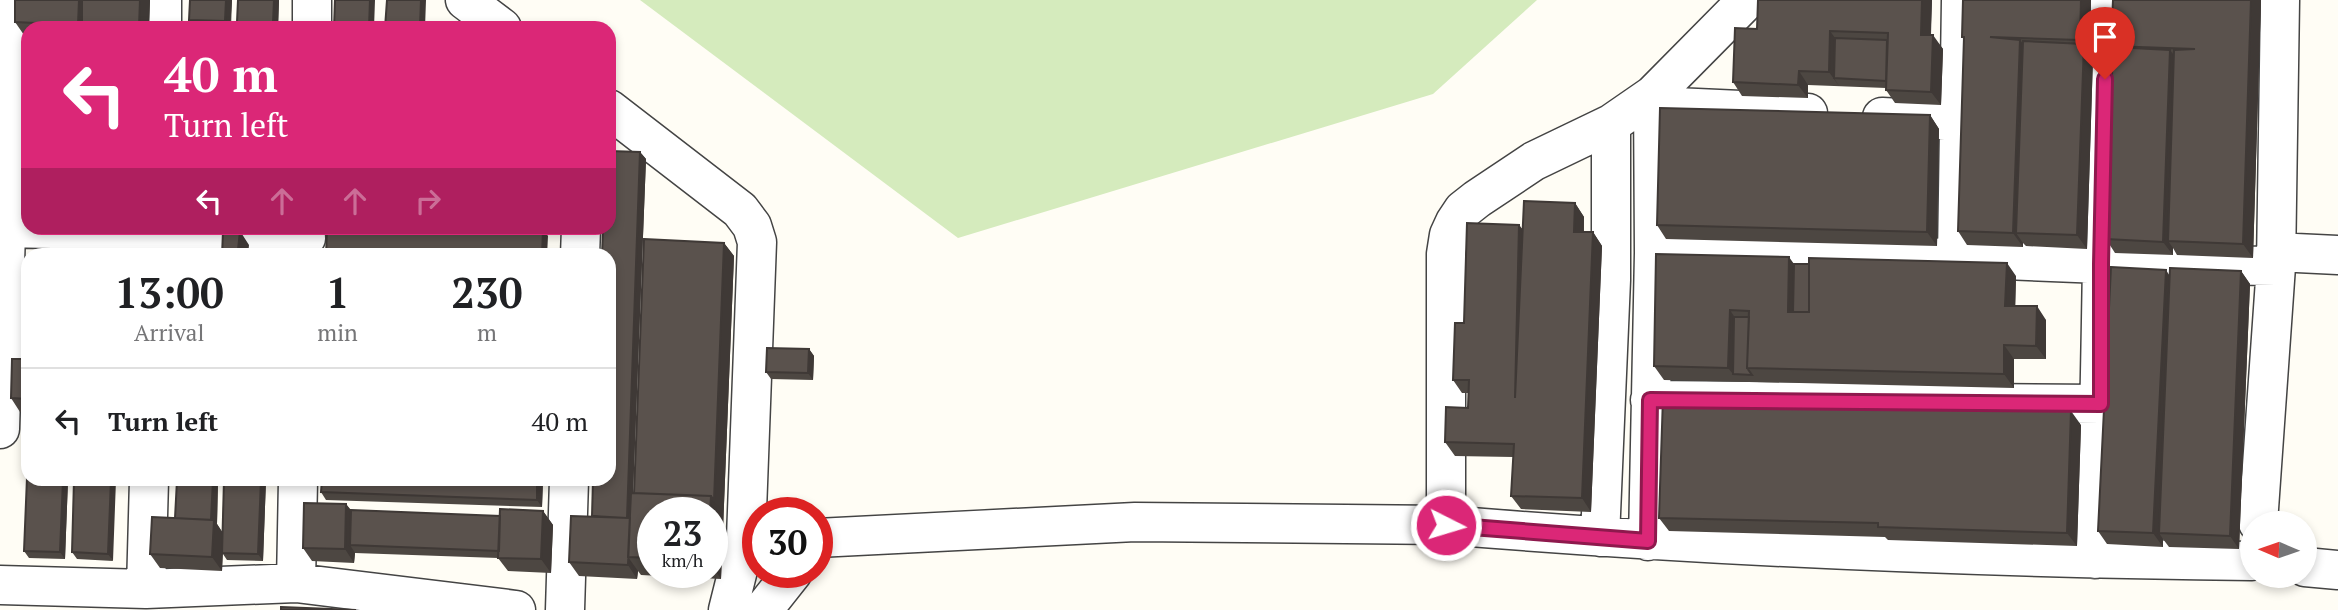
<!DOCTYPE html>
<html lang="en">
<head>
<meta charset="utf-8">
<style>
  body { margin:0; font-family:"PT Serif",serif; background:#f6f6f6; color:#202124; height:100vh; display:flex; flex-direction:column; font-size:26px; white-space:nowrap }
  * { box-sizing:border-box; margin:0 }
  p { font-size:23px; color:#757577 }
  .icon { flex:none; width:38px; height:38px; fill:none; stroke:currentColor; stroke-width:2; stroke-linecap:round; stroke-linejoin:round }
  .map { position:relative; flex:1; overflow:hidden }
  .sheet { position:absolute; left:21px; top:248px; width:595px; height:238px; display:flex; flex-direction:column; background:#fff; border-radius:21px; box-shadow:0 4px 10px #0003 }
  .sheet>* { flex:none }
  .hud { position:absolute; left:21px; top:21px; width:595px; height:214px; border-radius:21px; box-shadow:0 4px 10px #0003; background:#db2777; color:#fff; overflow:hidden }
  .needle { width:46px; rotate:272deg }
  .buttons { position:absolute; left:2240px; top:511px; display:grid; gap:14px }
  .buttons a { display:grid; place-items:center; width:77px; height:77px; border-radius:50%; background:#fff; box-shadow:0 4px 10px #0003; font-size:35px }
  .speed { position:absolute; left:637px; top:497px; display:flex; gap:14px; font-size:35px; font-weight:700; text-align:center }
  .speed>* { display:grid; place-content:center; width:91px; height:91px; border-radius:50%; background:#fff; box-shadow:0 4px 10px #0003; line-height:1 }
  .speed small { font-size:18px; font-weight:400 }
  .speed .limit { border:10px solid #d22; background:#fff; color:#111 }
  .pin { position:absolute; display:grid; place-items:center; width:60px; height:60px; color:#fff; margin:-72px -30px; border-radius:50% 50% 50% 0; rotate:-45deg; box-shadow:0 0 7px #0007 }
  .pin .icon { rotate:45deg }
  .me { position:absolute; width:77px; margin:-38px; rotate:95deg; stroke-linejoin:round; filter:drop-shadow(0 0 5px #0008) }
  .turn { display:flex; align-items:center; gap:24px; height:147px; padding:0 28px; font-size:32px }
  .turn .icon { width:91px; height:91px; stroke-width:2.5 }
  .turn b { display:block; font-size:49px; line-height:60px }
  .lanes { display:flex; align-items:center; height:66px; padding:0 28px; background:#0003; justify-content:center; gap:35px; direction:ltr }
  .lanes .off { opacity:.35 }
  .eta { display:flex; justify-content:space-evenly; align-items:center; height:119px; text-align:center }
  .eta b { font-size:42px; font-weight:700; line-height:49px }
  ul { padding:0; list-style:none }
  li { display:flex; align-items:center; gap:21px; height:105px; padding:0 28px; border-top:2px solid #e0e0e0 }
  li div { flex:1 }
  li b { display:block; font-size:26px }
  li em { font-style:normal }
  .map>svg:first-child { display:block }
</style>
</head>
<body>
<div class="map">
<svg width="2338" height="610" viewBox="0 0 2338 610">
  <rect width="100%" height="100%" fill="#fffdf5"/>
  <path fill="#d5ebbd" d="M640,0H1537L1433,94L958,238Z"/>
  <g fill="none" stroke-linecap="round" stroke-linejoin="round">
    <g stroke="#444" stroke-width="41">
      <path id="minor" d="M465,0L502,28
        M1747,0L1653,95L1611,124L1534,161L1477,199L1463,210L1455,222L1449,235L1446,254V525C1714,547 1983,558 2252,561
        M162,28V0
        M312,28V0
        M1653,106L1808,113
        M609,109L740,210L752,226L757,242L746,538L728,610
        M1882,117L1960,121
        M0,228L156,231L306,238
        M2276,252L2338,255
        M1654,253L1957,258L2101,264L2276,266
        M580,256L581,228
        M1957,258L1961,0
        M1650,400L2101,404
        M0,429L13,0
        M2258,523L2276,266L2280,0
        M1600,537L1611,280V124
        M817,538L1135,522L1446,525
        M1648,541L1654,253L1653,95
        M2095,559C2102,373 2102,186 2107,0
        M2305,567L2338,570
        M296,583L298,480
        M0,585L146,589L296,583L516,610
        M146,589L149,480
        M565,610L569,480
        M763,610L793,572"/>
    </g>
    <use href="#minor" stroke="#fff" stroke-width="38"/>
  </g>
  <path fill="#4d4742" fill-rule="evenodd" d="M150,0L149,28H28V36L24,35L15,22Z
    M190,0H232L231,28L194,27L189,20Z
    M238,0H279L278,28H241L237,22Z
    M1758,0H1932L1931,35L1943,49L1941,105L1895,103L1886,90V88L1808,85V98L1742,96L1733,82L1757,29Z
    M1963,0H2091L2090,52L2093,57L2087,249L2026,246L2023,243V247L1967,245L1958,231L1964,40L1962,37Z
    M2113,0H2261L2253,258L2177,255L2173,248V255L2115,253L2106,239L2113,49L2111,46Z
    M1930,115L1939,129L1937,246L1666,239L1657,225Z
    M640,152L646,159L633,493H634L724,243L734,256L721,579L641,575L638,571L637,579L579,576L569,562L592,516ZM653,513H712V572H653Z
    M1575,203L1584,217V232H1593L1602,246L1591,512L1521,509L1511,496L1513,457L1455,456L1445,442L1468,408V393H1462L1453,380L1464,323L1519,225L1523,230Z
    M1794,264L2016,276L2015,306L2046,320V359H2014V388L1664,380L1654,366Z
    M2241,271L2250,284L2239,549L2169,547L2163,539V547L2107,544L2098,531Z
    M809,349L814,356L813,380L771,379L766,372Z
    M28,359V412H20L11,398Z
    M2081,425L2077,546L1888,540L1885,537L1669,531L1659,518Z
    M28,480H68L65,559L29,558L24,551Z
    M74,480L113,561L77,559L72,552Z
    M177,480H218L217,524L222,532L224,480H266L263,561L227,560L223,554L222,571L160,568L150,554L175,518Z
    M322,480H543L542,507L326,500L321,492Z
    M346,504L351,510L500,516L543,511L553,525L551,573L508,571L498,558L355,553L354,563L312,561L303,548Z"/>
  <path fill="#3f3936" d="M79,0H89L82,25L83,28H80L78,25Z
    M140,0H150L149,28L139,27Z
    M226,0H232L230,28L225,21Z
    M274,0H279L278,28H277L273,23Z
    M370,0H375L374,28H369Z
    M421,0H426L425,28H420Z
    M1922,0H1932L1930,48L1921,35Z
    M2081,0H2091L2090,52L2093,57L2087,249L2077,235L2084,45L2080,40Z
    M2251,0H2261L2253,258L2243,244Z
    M1830,31L1840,45L1834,78L1839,86L1829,72Z
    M1933,35L1943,49L1941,105L1931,92Z
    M2020,40L2030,53L2016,233L2023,243V247L2013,233Z
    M2170,50L2180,63L2168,241L2173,248V255L2163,242Z
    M1799,71L1808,85V98L1798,85Z
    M1930,115L1939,129L1937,246L1927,232Z
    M640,152L646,159L632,520L626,524Z
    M1575,203L1584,217L1583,245L1574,232Z
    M1519,225L1529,238L1515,398Z
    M543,229L548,236L547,256H542Z
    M240,231L249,245L248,256L238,250Z
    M1593,232L1602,246L1591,512L1582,498Z
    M724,243L734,256L721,579L712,566V513H710Z
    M1789,257L1799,271L1798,318L1788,312Z
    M2007,263L2016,276L2015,319L2005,306Z
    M2166,270L2175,284L2159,533L2163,539V547L2153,533Z
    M2241,271L2250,284L2239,549L2230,536Z
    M2037,306L2046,320V359L2036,346Z
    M1730,310L1739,324L1733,374L1728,368Z
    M2004,345L2014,359V388L2004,374Z
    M809,349L814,356L813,380L808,373Z
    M2071,411L2081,425L2077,546L2067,533Z
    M63,480H68L65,559L60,552Z
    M111,480H116L113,561L108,554Z
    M213,480H218L217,524L223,533L222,571L212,557L211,526Z
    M261,480H266L263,561L258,554Z
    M537,480H543L542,507L537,500Z
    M346,504L356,518L350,545L355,553L354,563L345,549Z
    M543,511L553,525L551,573L541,559Z
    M628,557L638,571L637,579L628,565Z"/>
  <path fill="#5a524d" stroke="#3f3936" stroke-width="2" d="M15,0H79L78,25L15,22Z
    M82,0H140L139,27L82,25Z
    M190,0H226L225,21L189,20Z
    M238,0H274L273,23L237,22Z
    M335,0H370L369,28H334Z
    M387,0H421L420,28H385Z
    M1758,0H1922L1921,35H1933L1931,92L1886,90L1888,33L1830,31L1829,72L1799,71L1798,85L1733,82L1735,28L1757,29Z
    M1963,0H2081L2080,40L1990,37L2020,40L2013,233L1958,231L1964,37H1962Z
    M2113,0H2251L2243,244L2168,241L2174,50L2195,49L2111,46Z
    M1835,38L1887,40L1886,81L1834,78Z
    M2023,41L2084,44L2077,235L2016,233Z
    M2113,47L2170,50L2163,242L2106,239Z
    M1660,108L1930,115L1927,232L1657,225Z
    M609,151L640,152L627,518L592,516L593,480H609V256H602L603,228H609Z
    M1524,201L1575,203L1574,232H1593L1582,498L1511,496L1514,444L1445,442L1446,407L1468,408L1469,380H1453L1455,323H1464L1467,223L1519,225L1515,398Z
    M327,228H505L543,229L542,256H326Z
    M223,231H240L238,250L263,251V256H222Z
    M644,239L724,243L714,501L711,496L634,493Z
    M34,252L70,253L69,256H33Z
    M81,254L112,256H81Z
    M184,254L220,255V256H184Z
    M1656,254L1789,257L1788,312H1809V258L2007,263L2005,306H2037L2036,346L2004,345V374L1747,368L1749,311L1730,310L1728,368L1654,366Z
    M1794,264H1809V312H1793Z
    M2111,267L2166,270L2153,533L2098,531Z
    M2170,268L2241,271L2230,536L2159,533Z
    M1734,317H1749L1747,368L1752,375L1733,374Z
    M767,348L809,349L808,373L766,372Z
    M12,359H28V399L11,398Z
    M1663,397L2071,411L2067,533L1878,527V523L1659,518Z
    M28,453V480H63L60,552L24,551Z
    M74,480H111L108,554L72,552Z
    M177,480H213L211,520L175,518Z
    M224,480H261L258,554L222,553Z
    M322,480H537V500L321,492Z
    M631,493L711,496L710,513H653V558L628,557Z
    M304,503L346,504L345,549L303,548Z
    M500,509L543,511L541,559L498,558Z
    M351,510L500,516L499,551L350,545Z
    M571,516L630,518L628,565L569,562Z
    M152,517L214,520L212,557L150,554Z
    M281,607L356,610H281Z"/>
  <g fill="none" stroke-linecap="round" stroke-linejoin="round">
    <g stroke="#8e194d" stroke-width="18">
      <path id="route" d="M1446,525L1648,541L1650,400L2101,404V264L2105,79"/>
    </g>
    <use href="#route" stroke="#db2777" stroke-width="12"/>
  </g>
</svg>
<div class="buttons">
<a><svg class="needle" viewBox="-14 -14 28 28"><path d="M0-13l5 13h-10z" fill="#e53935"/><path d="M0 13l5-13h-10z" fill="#757577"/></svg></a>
</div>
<div class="speed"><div>23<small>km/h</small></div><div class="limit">30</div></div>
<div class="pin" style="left:2105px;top:79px;background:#d93025"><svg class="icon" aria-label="arrive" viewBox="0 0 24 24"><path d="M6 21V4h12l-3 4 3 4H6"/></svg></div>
<svg class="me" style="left:1446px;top:525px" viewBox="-20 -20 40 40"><circle r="17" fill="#db2777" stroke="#fff" stroke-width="3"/><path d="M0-11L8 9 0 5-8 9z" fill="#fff"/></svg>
<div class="hud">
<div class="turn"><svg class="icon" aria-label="left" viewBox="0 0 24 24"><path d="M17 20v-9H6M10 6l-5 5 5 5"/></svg><div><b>40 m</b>Turn left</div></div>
<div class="lanes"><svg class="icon" aria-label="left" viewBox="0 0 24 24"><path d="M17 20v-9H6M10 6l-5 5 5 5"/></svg><svg class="icon off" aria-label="ahead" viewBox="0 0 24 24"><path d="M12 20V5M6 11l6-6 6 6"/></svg><svg class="icon off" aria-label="ahead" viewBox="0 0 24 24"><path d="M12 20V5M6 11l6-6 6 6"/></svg><svg class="icon off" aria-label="right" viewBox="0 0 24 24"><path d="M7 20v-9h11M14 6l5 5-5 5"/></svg></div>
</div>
<section class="sheet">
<div class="eta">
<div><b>13:00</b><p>Arrival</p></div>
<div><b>1</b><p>min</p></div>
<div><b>230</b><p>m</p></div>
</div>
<ul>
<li><svg class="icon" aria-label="left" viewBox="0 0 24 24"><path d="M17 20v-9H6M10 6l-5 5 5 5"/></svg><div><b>Turn left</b></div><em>40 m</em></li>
</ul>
</section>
</div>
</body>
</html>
